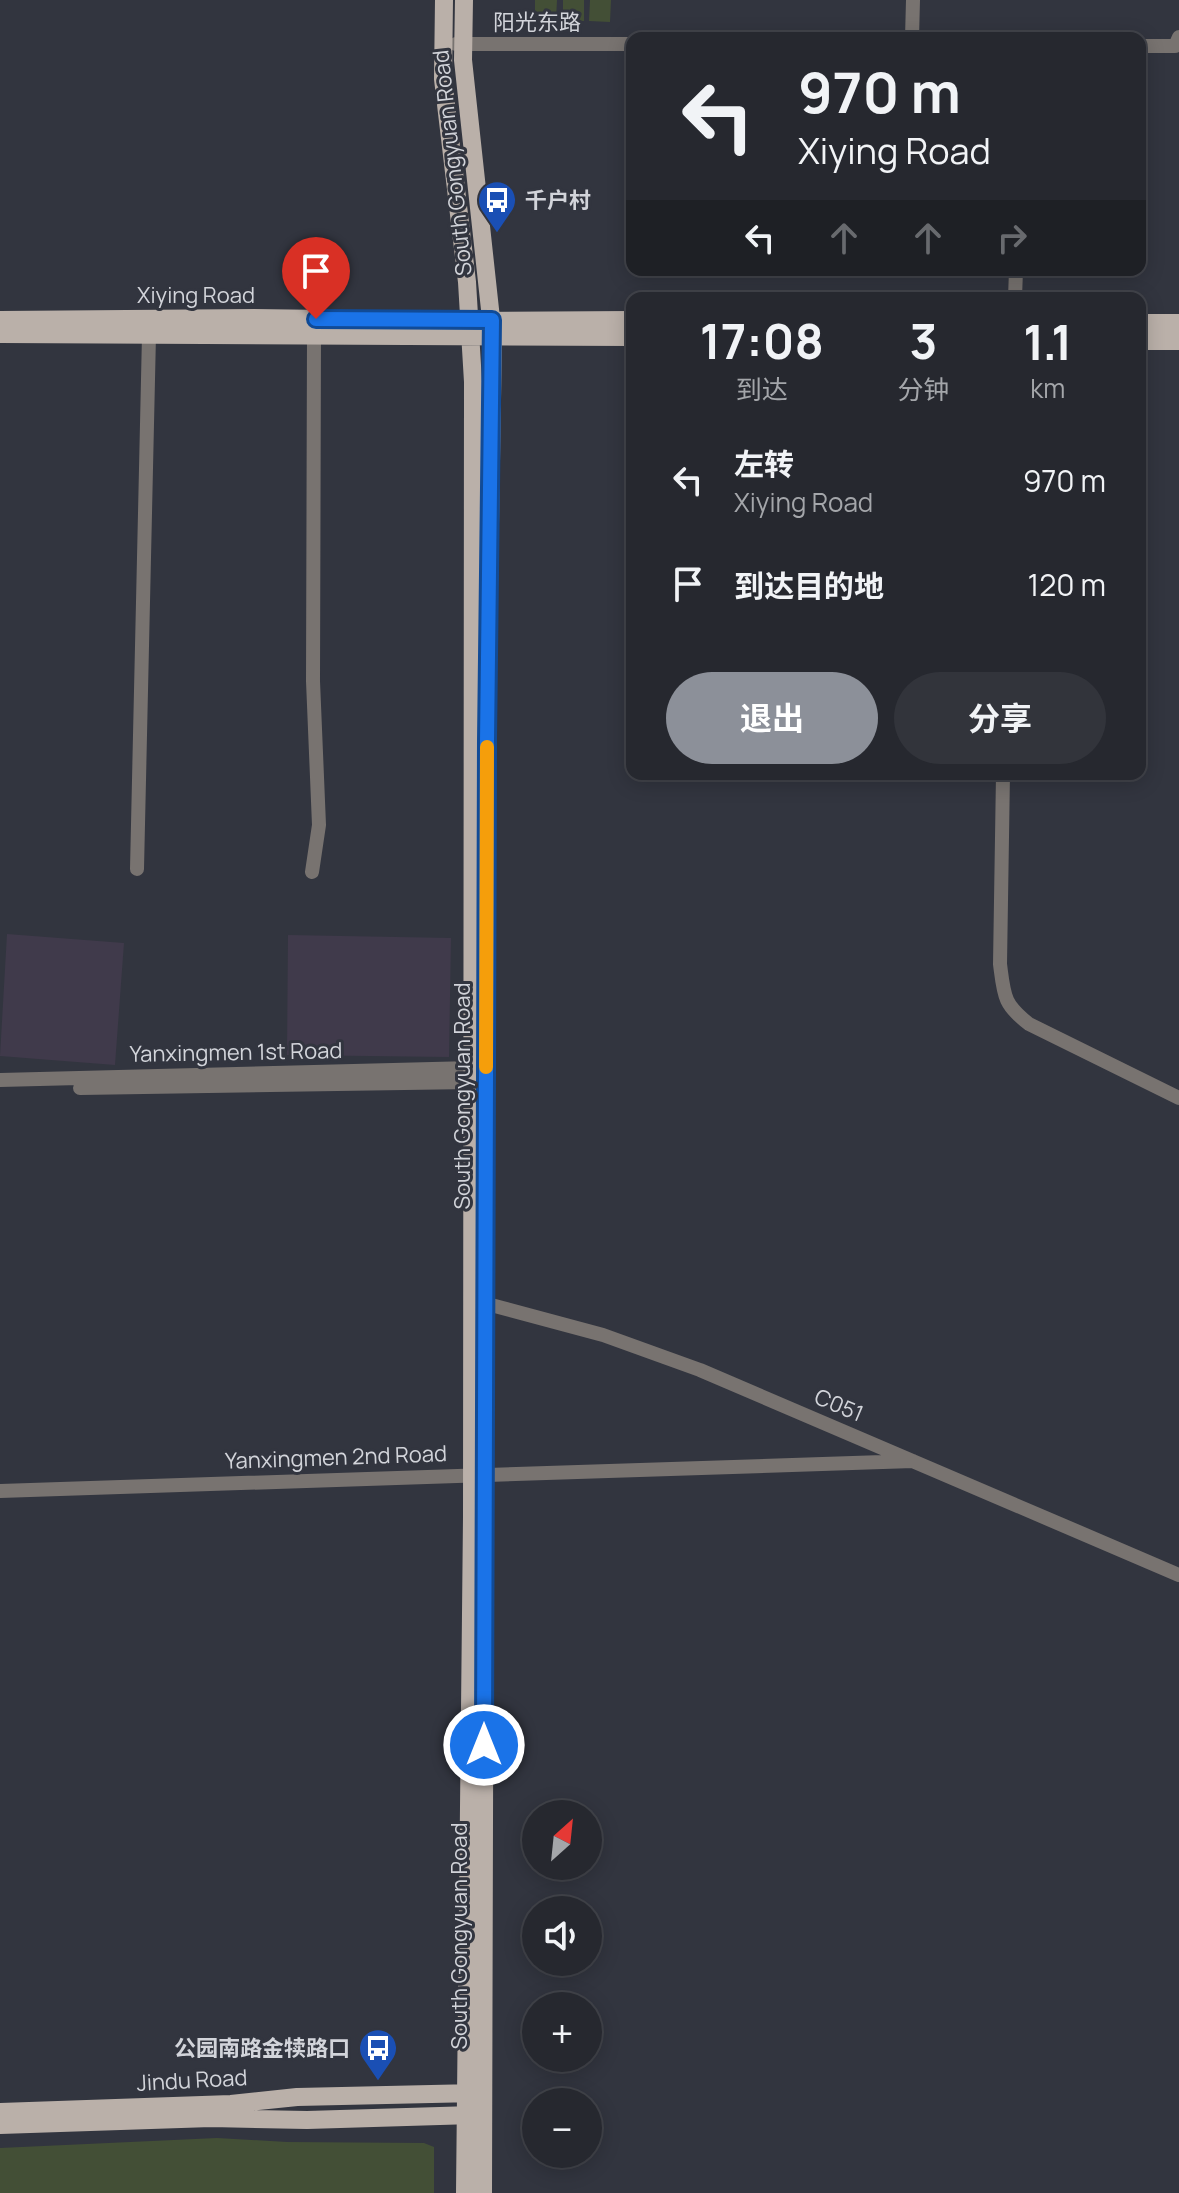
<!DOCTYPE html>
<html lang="zh">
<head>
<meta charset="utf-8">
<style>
  body { margin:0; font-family:Manrope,"Noto Sans SC",sans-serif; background:#32343b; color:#f1f3f6; height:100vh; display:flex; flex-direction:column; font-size:30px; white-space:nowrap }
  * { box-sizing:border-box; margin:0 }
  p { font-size:26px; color:#a4a6aa }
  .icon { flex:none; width:44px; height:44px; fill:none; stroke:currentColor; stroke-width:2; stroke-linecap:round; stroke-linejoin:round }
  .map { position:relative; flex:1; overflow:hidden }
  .drawer { position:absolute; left:626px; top:292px; width:520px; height:488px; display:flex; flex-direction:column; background:#26282f; border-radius:16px; box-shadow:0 4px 20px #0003,0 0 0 2px #42444b }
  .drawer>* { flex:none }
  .top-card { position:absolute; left:626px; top:32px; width:520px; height:244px; border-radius:16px; box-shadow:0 4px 20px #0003,0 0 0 2px #42444b; background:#26282f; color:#f1f3f6; overflow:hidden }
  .needle { width:52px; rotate:27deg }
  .tools { position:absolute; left:522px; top:1800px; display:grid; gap:16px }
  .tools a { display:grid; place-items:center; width:80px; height:80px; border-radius:50%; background:#26282f; box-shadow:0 4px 20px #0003,0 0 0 2px #42444b; font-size:40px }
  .pin { position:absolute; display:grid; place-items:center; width:68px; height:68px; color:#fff; margin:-82px -34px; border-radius:50% 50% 50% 0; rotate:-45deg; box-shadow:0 0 8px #0007 }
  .pin .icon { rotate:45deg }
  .me { position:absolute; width:88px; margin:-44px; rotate:0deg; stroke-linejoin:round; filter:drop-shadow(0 0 6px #0008) }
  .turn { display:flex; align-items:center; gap:28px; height:168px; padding:0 40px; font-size:36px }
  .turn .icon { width:104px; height:104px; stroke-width:2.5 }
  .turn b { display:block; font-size:56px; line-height:68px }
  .lanes { display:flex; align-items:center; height:76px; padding:0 40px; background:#0003; justify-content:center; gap:40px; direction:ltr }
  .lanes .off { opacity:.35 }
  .eta { display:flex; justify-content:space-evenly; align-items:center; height:136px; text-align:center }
  .eta b { font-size:48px; font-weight:700; line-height:56px }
  .primary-button { display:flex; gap:16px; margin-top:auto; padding:16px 40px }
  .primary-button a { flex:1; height:92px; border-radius:48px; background:#8c9099; color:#fff; font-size:32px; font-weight:700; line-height:92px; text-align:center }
  .primary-button a+a { background:#32343b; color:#f1f3f6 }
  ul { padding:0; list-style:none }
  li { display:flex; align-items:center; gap:24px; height:104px; padding:0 40px }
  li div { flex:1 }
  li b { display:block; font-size:30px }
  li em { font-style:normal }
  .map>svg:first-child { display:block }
</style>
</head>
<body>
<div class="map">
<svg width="1179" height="2193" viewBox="0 0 1179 2193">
  <rect width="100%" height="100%" fill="#32353f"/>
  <path fill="#403a4b" d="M7,934L124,943L115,1065L0,1056Z
    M288,935L451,938L449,1057L287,1055Z"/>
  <path fill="#434f36" d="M535,0H557L556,20L535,19Z
    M563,0H584V21H563Z
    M590,0H611L610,22L589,21Z
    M217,2138L287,2142L424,2143L434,2147V2193H0V2148Z"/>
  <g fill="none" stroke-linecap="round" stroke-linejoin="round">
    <path stroke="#787370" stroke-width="14" d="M912,38L913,0
      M456,44H632
      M1140,46H1175L1179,37
      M1015,298L1016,270
      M1003,774L1000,964C1004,995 1003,1004 1029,1024L1179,1098
      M137,869L149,335
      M312,872L319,825L313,681L314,336
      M0,1080L472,1068
      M80,1088L472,1082
      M476,1301L603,1335L700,1370L1179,1575
      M0,1491L913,1461"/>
    <path stroke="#bab0a9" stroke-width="18" d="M444,0L443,79L467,282L473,382L472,1517L465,2193
      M464,0L463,60L493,337L487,710L483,2193
      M0,320L254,318L470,321L632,320
      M1140,323H1179
      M0,334L632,337
      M1140,341H1179
      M0,2112L231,2104L297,2097L476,2093
      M0,2125L211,2118L307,2120L473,2115"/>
  </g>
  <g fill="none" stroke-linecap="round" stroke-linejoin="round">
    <g stroke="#114b97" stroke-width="20">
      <path id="route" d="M316,319L492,320L487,741L484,1745"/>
    </g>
    <use href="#route" stroke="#1a73e8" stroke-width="14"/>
    <path stroke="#f59e0b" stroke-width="14" d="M486,1067L487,747"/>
  </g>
  <defs>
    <g id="bus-pin" transform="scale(2)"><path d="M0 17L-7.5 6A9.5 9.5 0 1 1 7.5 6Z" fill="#1a4fb4" stroke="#32353f"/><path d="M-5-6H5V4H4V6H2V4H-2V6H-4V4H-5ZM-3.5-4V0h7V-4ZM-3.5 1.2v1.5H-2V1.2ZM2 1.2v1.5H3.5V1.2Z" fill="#fff"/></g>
  </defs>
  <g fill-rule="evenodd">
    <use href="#bus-pin" x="497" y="200"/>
    <use href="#bus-pin" x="378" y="2048"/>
  </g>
  <g text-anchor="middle" stroke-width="6" stroke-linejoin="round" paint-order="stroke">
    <g font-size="22" fill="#d2d4da" stroke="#32353f">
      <text x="537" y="30">阳光东路</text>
      <text transform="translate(452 163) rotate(-96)" y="8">South Gongyuan Road</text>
      <text x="196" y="303">Xiying Road</text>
      <text transform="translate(236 1052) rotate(-1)" y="8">Yanxingmen 1st Road</text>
      <text transform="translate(462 1096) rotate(-90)" y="8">South Gongyuan Road</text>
      <text transform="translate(839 1405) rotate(23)" y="8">C051</text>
      <text transform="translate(336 1457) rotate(-2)" y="8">Yanxingmen 2nd Road</text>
      <text transform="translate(459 1936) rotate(-90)" y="8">South Gongyuan Road</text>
      <text transform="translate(192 2080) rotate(-3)" y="8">Jindu Road</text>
    </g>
    <g font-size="22" font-weight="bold" fill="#d2d4da" stroke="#32353f" text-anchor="start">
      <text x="525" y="208">千户村</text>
      <text x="350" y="2056" text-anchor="end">公园南路金犊路口</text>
    </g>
  </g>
</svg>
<div class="tools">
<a><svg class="needle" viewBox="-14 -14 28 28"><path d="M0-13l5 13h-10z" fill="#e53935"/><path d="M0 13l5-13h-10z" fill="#a4a6aa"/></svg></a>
<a><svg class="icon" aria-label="sound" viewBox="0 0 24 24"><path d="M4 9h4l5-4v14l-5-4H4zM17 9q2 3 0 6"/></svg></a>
<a>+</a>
<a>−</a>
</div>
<div class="pin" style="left:316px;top:319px;background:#d93025"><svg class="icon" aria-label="arrive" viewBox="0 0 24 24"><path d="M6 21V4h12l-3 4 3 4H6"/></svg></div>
<svg class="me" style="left:484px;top:1745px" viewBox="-20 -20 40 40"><circle r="17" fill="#1a73e8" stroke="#fff" stroke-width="3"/><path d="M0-11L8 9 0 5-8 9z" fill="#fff"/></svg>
<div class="top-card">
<div class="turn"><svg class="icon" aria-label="left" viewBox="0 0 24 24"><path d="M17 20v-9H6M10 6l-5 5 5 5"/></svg><div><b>970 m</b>Xiying Road</div></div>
<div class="lanes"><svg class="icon" aria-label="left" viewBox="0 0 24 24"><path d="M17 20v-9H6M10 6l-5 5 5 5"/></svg><svg class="icon off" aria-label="ahead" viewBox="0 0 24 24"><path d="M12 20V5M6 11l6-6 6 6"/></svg><svg class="icon off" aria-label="ahead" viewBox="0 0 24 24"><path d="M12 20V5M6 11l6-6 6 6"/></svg><svg class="icon off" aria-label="right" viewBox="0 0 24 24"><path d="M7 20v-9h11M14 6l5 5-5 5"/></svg></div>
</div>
<section class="drawer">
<div class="eta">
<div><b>17:08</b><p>到达</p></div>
<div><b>3</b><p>分钟</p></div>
<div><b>1.1</b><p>km</p></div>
</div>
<ul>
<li><svg class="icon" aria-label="left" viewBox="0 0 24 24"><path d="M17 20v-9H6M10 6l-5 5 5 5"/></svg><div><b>左转</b><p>Xiying Road</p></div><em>970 m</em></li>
<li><svg class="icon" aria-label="arrive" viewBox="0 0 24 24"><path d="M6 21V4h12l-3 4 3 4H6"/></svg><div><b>到达目的地</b></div><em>120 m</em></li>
</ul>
<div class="primary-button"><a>退出</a><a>分享</a></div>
</section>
</div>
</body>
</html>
